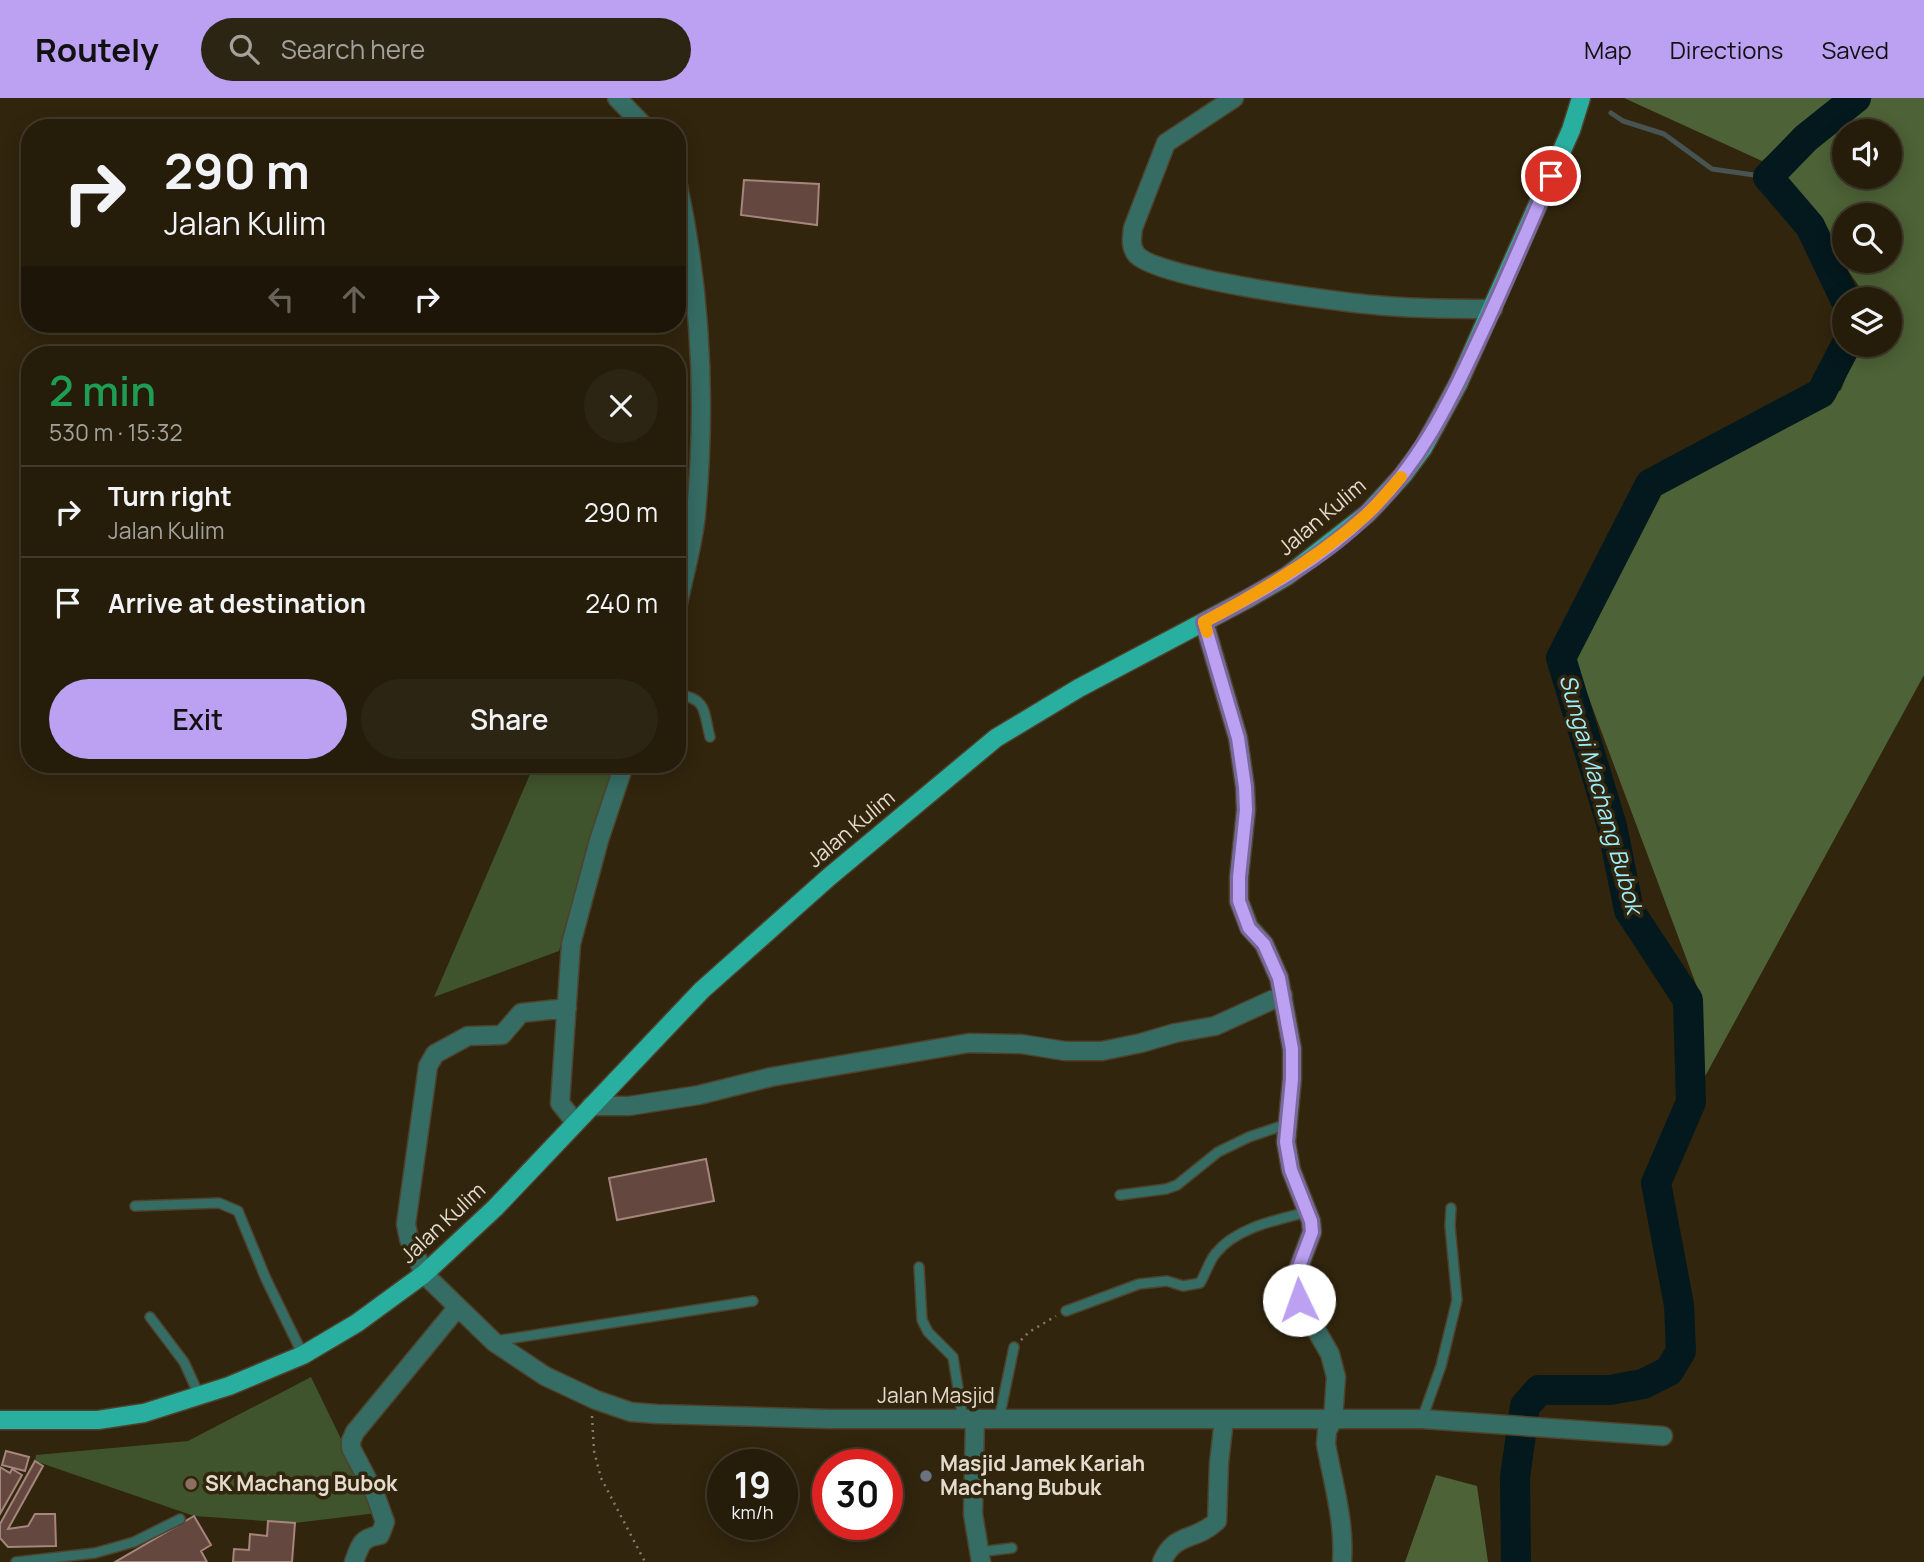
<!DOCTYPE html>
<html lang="en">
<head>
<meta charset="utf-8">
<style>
  body { margin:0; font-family:Manrope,sans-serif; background:#2d2513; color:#f1f3f6; height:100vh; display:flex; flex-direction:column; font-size:26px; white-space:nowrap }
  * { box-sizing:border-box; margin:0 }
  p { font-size:23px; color:#a3a19c }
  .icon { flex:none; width:38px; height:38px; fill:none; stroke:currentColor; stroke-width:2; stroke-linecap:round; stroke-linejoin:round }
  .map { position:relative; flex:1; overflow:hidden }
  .panel { position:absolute; left:21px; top:248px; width:665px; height:427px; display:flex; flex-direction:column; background:#251c0a; border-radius:28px; box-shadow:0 4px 18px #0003,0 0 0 2px #423a2b }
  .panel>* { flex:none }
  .banner { position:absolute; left:21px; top:21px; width:665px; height:214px; border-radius:28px; box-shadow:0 4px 18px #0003,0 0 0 2px #423a2b; background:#251c0a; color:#f1f3f6; overflow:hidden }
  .buttons { position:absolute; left:1832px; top:21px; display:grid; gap:14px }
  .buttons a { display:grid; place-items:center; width:70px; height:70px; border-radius:50%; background:#251c0a; box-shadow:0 4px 18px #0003,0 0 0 2px #423a2b; font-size:35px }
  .speed { position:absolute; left:707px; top:1351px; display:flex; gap:14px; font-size:35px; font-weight:700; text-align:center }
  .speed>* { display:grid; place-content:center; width:91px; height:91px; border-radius:50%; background:#251c0a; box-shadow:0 4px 18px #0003,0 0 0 2px #423a2b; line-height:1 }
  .speed small { font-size:18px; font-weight:400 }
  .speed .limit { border:10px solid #d22; background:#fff; color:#111 }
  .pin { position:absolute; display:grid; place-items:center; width:60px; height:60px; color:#fff; margin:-30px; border:4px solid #fff; border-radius:50%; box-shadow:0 2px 7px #0007 }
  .me { position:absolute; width:77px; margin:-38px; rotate:357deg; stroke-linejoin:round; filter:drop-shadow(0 0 5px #0008) }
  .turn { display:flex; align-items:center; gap:24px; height:147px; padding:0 28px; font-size:32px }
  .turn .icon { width:91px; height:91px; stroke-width:2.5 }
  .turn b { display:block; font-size:49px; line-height:60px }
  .lanes { display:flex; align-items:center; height:66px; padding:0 28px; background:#0003; justify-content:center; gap:35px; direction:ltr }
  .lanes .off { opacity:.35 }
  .round { display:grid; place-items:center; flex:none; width:74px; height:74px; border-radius:37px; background:#2d2513 }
  .head { display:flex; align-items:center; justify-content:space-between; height:119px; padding:0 28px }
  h1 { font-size:42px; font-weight:600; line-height:52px; color:#1e9e55 }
  .action { display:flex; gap:14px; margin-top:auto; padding:14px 28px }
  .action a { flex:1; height:80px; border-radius:42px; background:#bca0f2; color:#111; font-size:28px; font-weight:600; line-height:80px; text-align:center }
  .action a+a { background:#2d2513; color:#f1f3f6 }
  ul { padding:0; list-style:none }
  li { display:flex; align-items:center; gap:21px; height:91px; padding:0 28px; border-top:2px solid #423a2b }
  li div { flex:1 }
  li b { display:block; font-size:26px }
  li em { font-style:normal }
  header { display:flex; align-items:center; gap:42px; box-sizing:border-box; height:98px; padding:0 35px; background:#bca0f2; color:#111 }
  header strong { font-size:33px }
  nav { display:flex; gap:38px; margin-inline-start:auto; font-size:24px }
  .search { width:490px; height:63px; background:#2d2513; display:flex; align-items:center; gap:18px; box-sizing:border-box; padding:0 24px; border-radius:38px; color:#a3a19c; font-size:26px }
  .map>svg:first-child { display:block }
</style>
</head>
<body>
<header>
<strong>Routely</strong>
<div class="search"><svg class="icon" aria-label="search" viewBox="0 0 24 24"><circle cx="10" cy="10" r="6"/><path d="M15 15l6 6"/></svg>Search here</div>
<nav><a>Map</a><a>Directions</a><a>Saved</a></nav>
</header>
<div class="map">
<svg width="1924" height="1464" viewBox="0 0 1924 1464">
  <rect width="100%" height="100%" fill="#31250d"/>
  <path fill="#3f532c" d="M534,667H617L559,853L434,899Z
    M311,1279L377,1415L295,1425L194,1418L35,1363L36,1357L188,1343Z"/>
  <path fill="#4d6236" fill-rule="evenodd" d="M1624,0H1837L1762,63Z
    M1872,0H1924V577L1691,1004L1700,897L1575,563L1659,395L1841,292L1858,247H1890V201H1868L1782,79ZM1844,33H1890V79H1844ZM1844,117H1890V163H1844Z
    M1436,1377L1477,1388L1488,1464H1405Z"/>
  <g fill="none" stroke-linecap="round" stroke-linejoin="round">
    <path stroke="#475452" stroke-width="5" d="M1611,15L1623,23L1664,36L1712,71L1768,79"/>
    <path stroke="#04191d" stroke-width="30" d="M1845,201L1810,128L1768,79L1806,40L1856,0
      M1516,1464L1515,1379L1525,1308L1539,1292H1610L1643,1286L1669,1273L1681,1253L1679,1207L1656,1085L1691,1004L1688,902L1629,812L1612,728L1561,560L1650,386L1821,295L1846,247"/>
  </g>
  <path fill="#64473f" stroke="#a5857c" stroke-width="2" d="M744,82L819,86L817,127L741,117Z
    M706,1061L714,1103L617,1122L609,1080Z
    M6,1353L29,1359L25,1373L2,1367Z
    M35,1363L43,1368L8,1431L28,1428L35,1416H55L56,1448L8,1449L0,1440V1426Z
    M0,1369L10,1375L12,1371L22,1377L0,1416Z
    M194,1418L211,1447L201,1453L207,1464H115Z
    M268,1423L295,1425L292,1464H233L234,1451L249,1452L250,1436L267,1438Z"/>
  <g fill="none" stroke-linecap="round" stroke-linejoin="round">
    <g stroke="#4e422c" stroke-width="12">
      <path id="service" d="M677,596C708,601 703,613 710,639
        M1120,1097L1166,1091L1177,1087L1218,1054L1249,1039L1287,1026
        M135,1108L219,1105L238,1113L266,1181L303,1257
        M919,1169L922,1222L928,1234L953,1259L963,1321
        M1066,1213L1139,1186L1167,1183L1183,1188L1200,1185C1206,1175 1209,1163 1216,1155C1237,1129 1277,1122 1307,1114
        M150,1219L184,1264L199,1297
        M495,1243L753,1203
        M999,1321L1014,1249
        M1422,1321L1441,1268L1457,1202L1450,1128L1451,1110
        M979,1454L1012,1450
        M16,1464L95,1455L134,1444L180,1421"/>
    </g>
    <g stroke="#4e422c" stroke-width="21">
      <path id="minor" d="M617,0L646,30
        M1234,0L1166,45L1133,130C1132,139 1130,148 1136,156C1154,180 1337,204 1375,207C1414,211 1454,211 1493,211
        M677,83C701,192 706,306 696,416C693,448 683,480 677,510
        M1204,524L1238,640L1245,689L1246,712L1239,779V803L1249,829L1264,846L1279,880L1292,951V981L1286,1044L1291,1072L1311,1123L1312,1134L1294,1182L1299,1202L1330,1256L1336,1279L1333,1322L1327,1333L1326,1346C1333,1385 1345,1424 1342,1464
        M567,910L521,915L502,937L468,938L435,956L428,968L406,1126L409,1141L424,1176L494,1244L545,1278L596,1302L631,1314L657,1316L829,1321H1422L1663,1338
        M591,1008H629L699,997L771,979L969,945L1021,946L1065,953H1102L1141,945L1175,935L1215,928L1283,897
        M575,1024L560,1005L571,846L599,742L624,667
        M975,1321L973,1416L981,1464
        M354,1464C360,1447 361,1440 380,1437L385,1424L375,1396L351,1350V1343L355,1334L458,1209
        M1162,1464C1174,1434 1195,1444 1217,1423L1219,1365L1224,1322"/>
    </g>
    <g stroke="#4e422c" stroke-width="21">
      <path id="primary" d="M0,1322H98L144,1315L229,1288L279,1267L303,1257L357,1225L424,1176L495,1110L702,892L829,779L996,640L1079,590L1249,500L1287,478L1367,416L1403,377L1423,350L1458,286L1571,32L1581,0"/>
    </g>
    <path stroke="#867c68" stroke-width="2.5" stroke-dasharray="2 5" stroke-linecap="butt" d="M1021,1242L1029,1234L1056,1218
      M592,1318L594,1353L601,1380L645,1464"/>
    <use href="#service" stroke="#356c64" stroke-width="9"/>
    <use href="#minor" stroke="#356c64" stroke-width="18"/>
    <use href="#primary" stroke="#29afa0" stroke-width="18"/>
  </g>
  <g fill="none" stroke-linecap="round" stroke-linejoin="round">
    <g stroke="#7a689d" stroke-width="18">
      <path id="route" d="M1299,1202L1294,1182L1312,1134L1311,1123L1291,1072L1286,1044L1292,981V951L1279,880L1264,846L1249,830L1239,803V779L1246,712L1245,689L1238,640L1204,524C1261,494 1320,462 1367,416C1418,368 1449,306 1478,243C1504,188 1527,133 1551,78"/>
    </g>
    <use href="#route" stroke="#bca0f2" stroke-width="12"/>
    <path stroke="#f59e0b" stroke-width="12" d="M1207,534L1204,524C1261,494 1316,461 1365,418C1378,407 1389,392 1401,379"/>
  </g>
  <circle fill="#6b7280" stroke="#31250d" stroke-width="2.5" cx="926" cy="1378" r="7"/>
  <circle fill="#8d6e63" stroke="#31250d" stroke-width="2.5" cx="191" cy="1386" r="7"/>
  <g text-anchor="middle" stroke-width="7" stroke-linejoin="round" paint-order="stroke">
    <g font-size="21" fill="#e4dcce" stroke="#31250d">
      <text transform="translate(1322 419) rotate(-40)" y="7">Jalan Kulim</text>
      <text transform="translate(851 731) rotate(-40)" y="7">Jalan Kulim</text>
      <text transform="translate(443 1125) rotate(-43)" y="7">Jalan Kulim</text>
      <text x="936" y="1305">Jalan Masjid</text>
    </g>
    <g font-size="21" font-weight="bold" fill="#e4dcce" stroke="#31250d" text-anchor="start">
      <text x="940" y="1373">Masjid Jamek Kariah<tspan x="940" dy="24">Machang Bubuk</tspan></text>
      <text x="205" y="1393">SK Machang Bubok</text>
    </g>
    <g font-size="23" font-style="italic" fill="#9deefd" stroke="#31250d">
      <text transform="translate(1601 696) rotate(74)" y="8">Sungai Machang Bubok</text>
    </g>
  </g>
</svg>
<div class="buttons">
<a><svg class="icon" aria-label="sound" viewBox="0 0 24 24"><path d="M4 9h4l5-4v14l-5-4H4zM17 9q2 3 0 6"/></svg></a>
<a><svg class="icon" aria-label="search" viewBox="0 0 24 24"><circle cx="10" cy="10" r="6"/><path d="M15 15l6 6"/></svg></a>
<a><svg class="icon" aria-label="layers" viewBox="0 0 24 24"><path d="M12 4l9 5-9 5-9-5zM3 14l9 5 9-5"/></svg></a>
</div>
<div class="speed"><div>19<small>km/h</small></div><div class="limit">30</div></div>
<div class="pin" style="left:1551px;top:78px;background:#d93025"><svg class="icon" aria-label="arrive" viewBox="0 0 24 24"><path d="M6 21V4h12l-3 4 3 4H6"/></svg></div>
<svg class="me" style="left:1299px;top:1202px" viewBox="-20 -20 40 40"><circle r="19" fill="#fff"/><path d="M0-13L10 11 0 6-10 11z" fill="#bca0f2"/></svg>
<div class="banner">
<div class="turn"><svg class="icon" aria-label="right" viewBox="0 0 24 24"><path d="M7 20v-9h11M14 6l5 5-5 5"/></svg><div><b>290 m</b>Jalan Kulim</div></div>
<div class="lanes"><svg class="icon off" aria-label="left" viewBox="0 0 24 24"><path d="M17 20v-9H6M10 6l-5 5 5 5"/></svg><svg class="icon off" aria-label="ahead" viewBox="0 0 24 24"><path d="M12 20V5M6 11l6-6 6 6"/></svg><svg class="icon" aria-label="right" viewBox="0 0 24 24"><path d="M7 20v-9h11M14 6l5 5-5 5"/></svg></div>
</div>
<section class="panel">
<div class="head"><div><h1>2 min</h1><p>530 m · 15:32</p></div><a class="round"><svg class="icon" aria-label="close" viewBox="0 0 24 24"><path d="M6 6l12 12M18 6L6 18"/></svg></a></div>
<ul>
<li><svg class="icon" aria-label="right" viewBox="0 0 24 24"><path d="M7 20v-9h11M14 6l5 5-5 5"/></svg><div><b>Turn right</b><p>Jalan Kulim</p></div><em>290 m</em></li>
<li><svg class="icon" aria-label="arrive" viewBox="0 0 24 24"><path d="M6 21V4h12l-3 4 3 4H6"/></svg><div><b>Arrive at destination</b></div><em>240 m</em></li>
</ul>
<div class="action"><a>Exit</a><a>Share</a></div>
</section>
</div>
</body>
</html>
